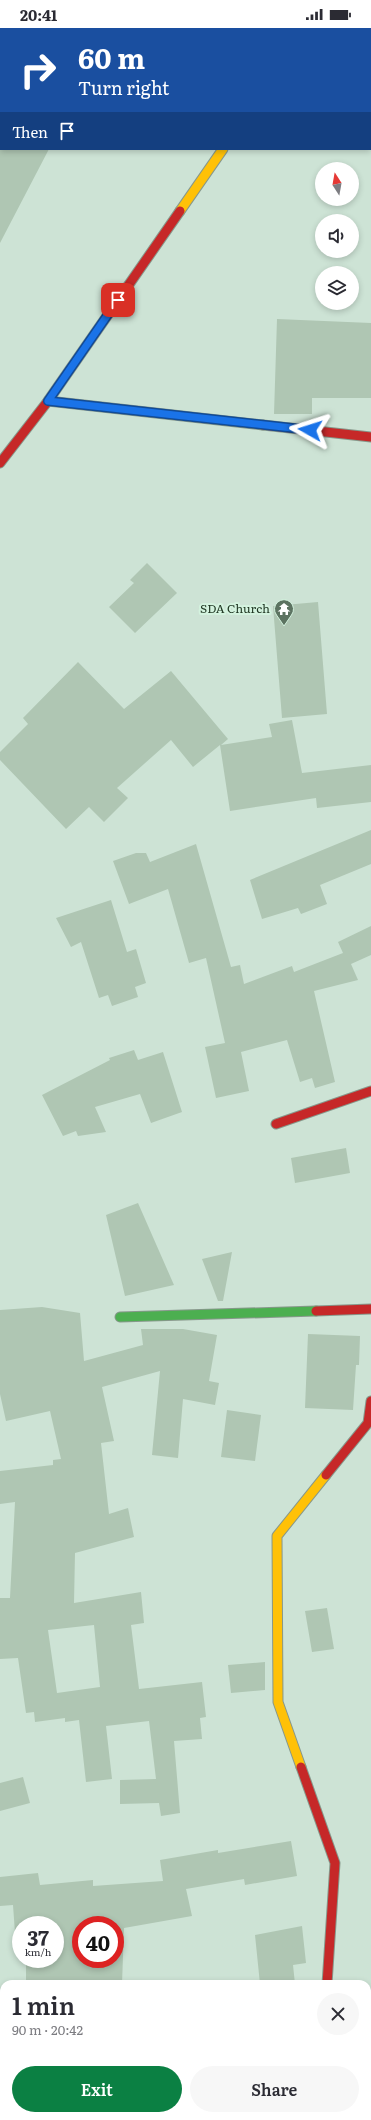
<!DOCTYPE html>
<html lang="en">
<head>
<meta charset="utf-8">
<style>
  body { margin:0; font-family:Literata,serif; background:#f7f7f7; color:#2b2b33; height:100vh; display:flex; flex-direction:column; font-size:15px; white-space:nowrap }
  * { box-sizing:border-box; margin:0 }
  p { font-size:13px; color:#7c7c81 }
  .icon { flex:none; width:22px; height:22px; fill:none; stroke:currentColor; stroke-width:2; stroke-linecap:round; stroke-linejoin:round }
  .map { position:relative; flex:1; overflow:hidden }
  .sheet { position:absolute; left:0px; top:1952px; width:371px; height:140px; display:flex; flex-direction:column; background:#fff; border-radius:12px 12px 0 0; box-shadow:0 2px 6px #0003 }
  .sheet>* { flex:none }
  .hud { position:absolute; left:0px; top:0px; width:371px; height:122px; box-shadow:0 2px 6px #0003; background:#1a4fa0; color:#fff; overflow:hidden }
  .needle { width:26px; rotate:349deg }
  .buttons { position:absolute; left:315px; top:134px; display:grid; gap:8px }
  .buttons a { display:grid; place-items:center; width:44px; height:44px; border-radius:50%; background:#fff; box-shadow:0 2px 6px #0003; font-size:20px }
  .speed { position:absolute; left:12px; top:1888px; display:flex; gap:8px; font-size:20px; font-weight:700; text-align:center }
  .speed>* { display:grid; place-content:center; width:52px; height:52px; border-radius:50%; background:#fff; box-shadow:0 2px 6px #0003; line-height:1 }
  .speed small { font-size:10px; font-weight:400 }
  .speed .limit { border:6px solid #d22; background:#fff; color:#111 }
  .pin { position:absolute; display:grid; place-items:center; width:34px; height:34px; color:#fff; margin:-17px; border-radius:8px; box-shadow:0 2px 6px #0006 }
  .me { position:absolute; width:44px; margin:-22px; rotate:276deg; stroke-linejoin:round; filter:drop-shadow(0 0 3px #0008) }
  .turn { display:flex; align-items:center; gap:14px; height:84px; padding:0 12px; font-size:18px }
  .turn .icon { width:52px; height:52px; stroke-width:2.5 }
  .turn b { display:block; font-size:28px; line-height:34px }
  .then { display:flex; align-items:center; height:38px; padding:0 12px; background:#0003; gap:8px; font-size:15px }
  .round { display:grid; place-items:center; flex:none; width:42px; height:42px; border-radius:21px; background:#f7f7f7 }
  .head { display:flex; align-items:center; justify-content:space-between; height:68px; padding:0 12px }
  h1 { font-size:24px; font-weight:600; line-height:30px }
  .primary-button { display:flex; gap:8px; margin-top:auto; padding:8px 12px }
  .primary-button a { flex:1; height:46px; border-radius:24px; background:#0b8043; color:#fff; font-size:16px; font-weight:600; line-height:46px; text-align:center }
  .primary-button a+a { background:#f7f7f7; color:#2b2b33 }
  .status { display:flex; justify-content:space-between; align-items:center; height:28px; padding:0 20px; background:#fff; direction:ltr }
  .status svg { height:11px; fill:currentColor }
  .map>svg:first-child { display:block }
</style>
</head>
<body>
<div class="status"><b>20:41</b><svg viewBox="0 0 49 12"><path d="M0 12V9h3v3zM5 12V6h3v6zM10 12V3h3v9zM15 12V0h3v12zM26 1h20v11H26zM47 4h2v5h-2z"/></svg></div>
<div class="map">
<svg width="371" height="2092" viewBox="0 0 371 2092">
  <rect width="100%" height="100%" fill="#cde3d5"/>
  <path fill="#afc6b3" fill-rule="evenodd" d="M0,121H49L0,215Z
    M277,291L371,295V370H312V386H274Z
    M147,535L177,565L135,605L109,579L134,555L130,552Z
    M318,574L327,686L282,690L273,578Z
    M78,634L124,681L171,643L228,711L221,717L272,709L269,696L292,692L302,745L371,737V774L317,780L316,770L230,783L220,717L193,739L171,712L117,760L128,770L104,794L89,779L66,801L0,732V724L28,696L23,690Z
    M371,802V836L320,857L327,876L301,886L298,880L262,891L250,852Z
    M196,816L231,939L240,937L244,956L292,938L294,944L343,925L338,914L371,898V927L351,936L358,952L314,963L335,1054L315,1060L312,1050L300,1054L287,1012L241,1024L249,1063L216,1070L205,1019L225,1015L206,930L189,935L168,861L129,876L113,833L136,825H146L150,834Z
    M111,872L127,924L136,921L146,955L135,959L138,969L112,978L108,967L99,970L81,914L71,919L56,890Z
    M134,1022L138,1032L163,1024L182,1084L151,1095L140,1066L95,1079L106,1104L78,1108L76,1103L63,1108L42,1067L110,1032L109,1030Z
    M346,1120L350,1145L295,1155L291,1130Z
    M138,1175L174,1257L125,1268L106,1187Z
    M232,1224L223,1273H218L202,1231Z
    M42,1279L80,1285L84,1333L143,1317L141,1301H183L217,1307L209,1353L219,1355L215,1377L183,1371L178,1430L152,1427L160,1343L102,1359L114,1413L101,1415L109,1486L128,1480L134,1509L75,1525L74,1575L141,1564L144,1595L131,1597L139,1661L202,1654L206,1689L200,1690L202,1711L174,1713L180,1785L161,1788L159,1775L120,1776V1752L156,1751L149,1693L106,1698L112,1751L86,1754L79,1692L65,1694V1690L35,1694L34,1684L26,1685L18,1630L0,1631V1570H10L15,1474L0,1476V1443L53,1437V1432L61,1431L50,1383L6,1393L0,1366V1282ZM94,1597L100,1659L57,1665L48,1602Z
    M308,1306L360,1308L359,1337H356L353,1382L305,1380Z
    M227,1382L261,1387L255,1433L221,1429Z
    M327,1580L334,1621L312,1624L305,1583Z
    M265,1634V1662L231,1665L228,1637Z
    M23,1749L30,1775L0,1783V1755Z
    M291,1813L297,1848L245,1857L244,1851L186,1861L192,1888L124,1900L122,1956H26V1931H55V1897H21V1904L15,1905L13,1877L0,1878V1849L38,1845L40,1857L93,1852V1858L163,1853L160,1832L218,1822V1825ZM81,1897H115V1931H81Z
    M302,1898L306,1935L293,1937L295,1956H260L255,1907Z"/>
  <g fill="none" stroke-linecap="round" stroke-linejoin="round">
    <g stroke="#96a89b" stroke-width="24">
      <path id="street" d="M347,0L349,1
        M370,13H371
        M360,2088L361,2092"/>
    </g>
    <g stroke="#87988b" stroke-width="11">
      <path id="fast" d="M120,1289L316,1283"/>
    </g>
    <g stroke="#87988b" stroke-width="11">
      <path id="slow" d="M306,0V1
        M180,183L223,121
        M48,373L263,397
        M301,1739L278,1674L277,1508L326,1447"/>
    </g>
    <g stroke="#87988b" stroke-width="11">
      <path id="jam" d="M263,397L371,409
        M0,435L48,373L180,183
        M276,1096L371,1063
        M316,1283L371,1281
        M326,1447L368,1395L371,1373
        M301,1739L335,1835L327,1956"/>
    </g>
    <use href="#street" stroke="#dfebe3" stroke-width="22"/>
    <use href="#fast" stroke="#4caf50" stroke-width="9"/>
    <use href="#slow" stroke="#ffc107" stroke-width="9"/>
    <use href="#jam" stroke="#c62828" stroke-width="9"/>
  </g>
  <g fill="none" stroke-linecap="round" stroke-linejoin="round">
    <g stroke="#114b97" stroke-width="10">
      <path id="route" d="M118,272L48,373L310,402"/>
    </g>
    <use href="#route" stroke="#1a73e8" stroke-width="7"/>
  </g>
  <defs>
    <g id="temple-pin" transform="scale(1)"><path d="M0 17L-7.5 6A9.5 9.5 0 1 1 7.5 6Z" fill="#5c7361" stroke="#d4f3df"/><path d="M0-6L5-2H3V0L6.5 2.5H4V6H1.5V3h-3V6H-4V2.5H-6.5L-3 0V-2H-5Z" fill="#fff"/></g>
  </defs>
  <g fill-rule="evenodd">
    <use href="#temple-pin" x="284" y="581"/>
  </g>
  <g text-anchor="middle" stroke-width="4" stroke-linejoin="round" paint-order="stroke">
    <g font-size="12" fill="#1f3622" stroke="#d4f3df" text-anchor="end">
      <text x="270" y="585">SDA Church</text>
    </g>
  </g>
</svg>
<div class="buttons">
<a><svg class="needle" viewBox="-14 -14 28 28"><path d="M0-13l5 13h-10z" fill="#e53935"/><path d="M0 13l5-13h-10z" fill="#7c7c81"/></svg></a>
<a><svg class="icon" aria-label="sound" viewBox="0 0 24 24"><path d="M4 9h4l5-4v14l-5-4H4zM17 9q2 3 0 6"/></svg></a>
<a><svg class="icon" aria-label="layers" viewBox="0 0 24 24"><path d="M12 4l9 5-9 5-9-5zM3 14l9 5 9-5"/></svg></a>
</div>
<div class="speed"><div>37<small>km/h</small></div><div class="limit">40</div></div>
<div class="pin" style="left:118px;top:272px;background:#d93025"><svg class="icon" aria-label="arrive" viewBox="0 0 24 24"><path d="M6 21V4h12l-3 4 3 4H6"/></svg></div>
<svg class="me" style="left:310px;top:402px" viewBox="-20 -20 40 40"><path d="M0-17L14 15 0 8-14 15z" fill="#1a73e8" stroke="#fff" stroke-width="4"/></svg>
<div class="hud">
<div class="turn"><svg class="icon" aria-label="right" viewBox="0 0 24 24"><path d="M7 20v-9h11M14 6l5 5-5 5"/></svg><div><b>60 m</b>Turn right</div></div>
<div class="then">Then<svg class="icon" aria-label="arrive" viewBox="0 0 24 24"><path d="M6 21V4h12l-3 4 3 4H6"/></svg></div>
</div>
<section class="sheet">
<div class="head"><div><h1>1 min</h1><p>90 m · 20:42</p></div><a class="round"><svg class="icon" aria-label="close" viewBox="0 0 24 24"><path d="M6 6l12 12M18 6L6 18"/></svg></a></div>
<div class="primary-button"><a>Exit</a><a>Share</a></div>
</section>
</div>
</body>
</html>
